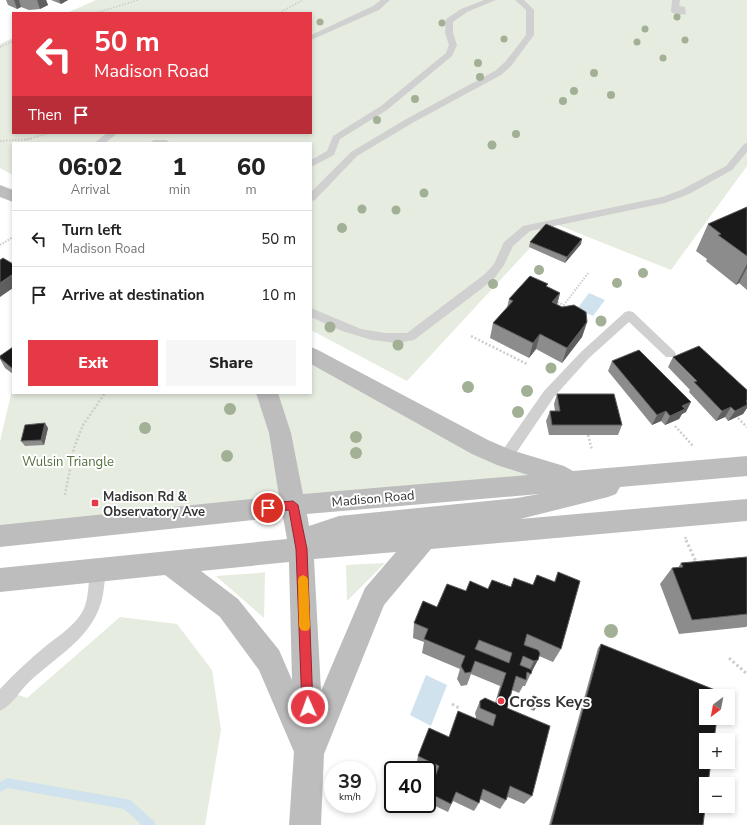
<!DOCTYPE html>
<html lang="en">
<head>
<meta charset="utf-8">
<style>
  body { margin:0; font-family:"Nunito Sans",sans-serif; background:#f6f6f6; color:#222; height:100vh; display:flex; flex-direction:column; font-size:15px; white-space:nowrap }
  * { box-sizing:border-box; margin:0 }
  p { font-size:13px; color:#767676 }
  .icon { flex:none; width:22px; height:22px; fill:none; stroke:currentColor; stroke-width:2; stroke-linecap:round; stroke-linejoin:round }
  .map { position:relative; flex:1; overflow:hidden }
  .sheet { position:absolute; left:12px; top:142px; width:300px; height:252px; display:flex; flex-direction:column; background:#fff; border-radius:0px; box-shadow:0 2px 6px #0003 }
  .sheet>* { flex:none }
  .top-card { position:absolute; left:12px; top:12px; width:300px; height:122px; border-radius:0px; box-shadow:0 2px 6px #0003; background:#e63946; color:#fff; overflow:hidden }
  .needle { width:26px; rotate:212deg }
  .buttons { position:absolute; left:699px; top:689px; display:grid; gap:8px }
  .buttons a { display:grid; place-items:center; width:36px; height:36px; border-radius:0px; background:#fff; box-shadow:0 2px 6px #0003; font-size:20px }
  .speed { position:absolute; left:324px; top:761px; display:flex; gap:8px; font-size:20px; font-weight:700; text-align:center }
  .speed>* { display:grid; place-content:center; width:52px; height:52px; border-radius:50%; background:#fff; box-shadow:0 2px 6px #0003; line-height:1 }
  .speed small { font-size:10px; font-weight:400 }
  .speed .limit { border:2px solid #111; border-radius:6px; background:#fff; color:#111 }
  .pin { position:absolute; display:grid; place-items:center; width:34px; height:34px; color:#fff; margin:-17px; border:2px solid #fff; border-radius:50%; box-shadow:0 1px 4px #0007 }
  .me { position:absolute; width:44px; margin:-22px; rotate:358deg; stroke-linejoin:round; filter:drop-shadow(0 0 3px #0008) }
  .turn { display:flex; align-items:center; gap:14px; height:84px; padding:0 16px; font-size:18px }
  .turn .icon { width:52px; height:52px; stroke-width:2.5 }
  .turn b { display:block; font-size:28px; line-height:34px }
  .then { display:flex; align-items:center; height:38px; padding:0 16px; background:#0003; gap:8px; font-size:15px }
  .eta { display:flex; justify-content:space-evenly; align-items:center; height:68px; text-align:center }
  .eta b { font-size:24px; font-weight:800; line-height:28px }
  .button { display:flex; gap:8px; margin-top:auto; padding:8px 16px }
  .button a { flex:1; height:46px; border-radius:0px; background:#e63946; color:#fff; font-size:16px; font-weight:800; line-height:46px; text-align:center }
  .button a+a { background:#f6f6f6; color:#222 }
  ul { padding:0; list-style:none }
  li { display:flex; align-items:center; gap:12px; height:56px; padding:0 16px; border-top:1px solid #e0e0e0 }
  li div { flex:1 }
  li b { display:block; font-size:15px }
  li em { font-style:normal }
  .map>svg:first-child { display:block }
</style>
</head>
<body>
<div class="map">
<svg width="747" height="825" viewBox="0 0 747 825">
  <rect width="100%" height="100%" fill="#fff"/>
  <path fill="#e6ecdf" d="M96,0H747V166L671,270L553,223L407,381L311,330V143H13V175L0,168V44L13,38V133H311V13H67Z
    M311,355L386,397L575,480L0,536V441L13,386V393H311Z
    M385,563L347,601L346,565Z
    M265,572L264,618L216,576L260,573Z
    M120,617L177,624L212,670L221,730L205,825H0V689L27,698Z"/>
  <path fill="#cfe2ee" d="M589,293L605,300L593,316L577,309Z
    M426,675L447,685L431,726L410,715Z"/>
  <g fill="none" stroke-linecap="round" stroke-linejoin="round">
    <path fill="#cfe2ee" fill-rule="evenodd" d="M7,778L126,799L130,800L154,821L155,825H142L124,809L8,788L0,792V782Z"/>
    <path stroke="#cdcdcd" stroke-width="1.5" stroke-dasharray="1.5 1.5" stroke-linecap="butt" d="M96,13L138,0
      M279,13L303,0
      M0,47L13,41
      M25,140L50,133"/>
    <path stroke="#cdcdcd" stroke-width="2" stroke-dasharray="1.5 1.5" stroke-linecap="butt" d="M0,141L31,139
      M0,245L13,237
      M555,301L564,305
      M560,310L589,272"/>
    <path stroke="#cdcdcd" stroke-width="2.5" stroke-dasharray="2 2" stroke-linecap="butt" d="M471,336L527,364
      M738,418L747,427
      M675,426L693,446
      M588,435L592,450
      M65,495L74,448L83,425L105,393
      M685,537L687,541"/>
    <path stroke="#cdcdcd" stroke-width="3" stroke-dasharray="2.5 2.5" stroke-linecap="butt" d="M686,540L697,564
      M729,658L747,674
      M452,704L459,708"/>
    <path fill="#d0d0d0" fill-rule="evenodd" d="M381,0H390L379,10L311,40V35L373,6Z
      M484,0H496L467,12L453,22V33L457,45L452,56L387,110L340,139L334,155L311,167V160L327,151L333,136L381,106L446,53L449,45L445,33L446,19L461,9Z
      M515,0H524L534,10V35L511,66L501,75L414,122L357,156L315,200L311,201V192L351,152L408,118L495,71L505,62L526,35V10Z
      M672,0H680L679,6L685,7L686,14L677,15L671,12Z
      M107,133H118L105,143H94Z
      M154,140H166L171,143H149Z
      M747,143V152L732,170L689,194L665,203L530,231L513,246L504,265L493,280L414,340L397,343L372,340L342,331L311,317V308L361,329L385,333H407L485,274L494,264L504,242L523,226L662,197L681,190L726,166L744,144Z
      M629,311L633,312L674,351L676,354L674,357H666L629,322L589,358L554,397L510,462L505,464L500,462L498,458L500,454L544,391L581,352L625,312Z
      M98,564L103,566C106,573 105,580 104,587C100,633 62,652 30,681C20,690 13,705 0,711V689C15,673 30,659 47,645C59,636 73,626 81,614C91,599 86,581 93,566Z"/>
    <path fill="#bdbdbd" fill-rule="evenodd" d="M0,185L13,190V202L0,197Z
      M311,347L318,350L488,440L511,450L564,466L573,471L747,456V476L620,487L616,494L608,497L520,519L747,499V521L431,549L384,605L324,754L321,825H289L294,752L259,670L220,617L165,575L0,592V568L287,539L283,517L0,547V525L279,496L269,433L256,393H278L291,433L303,494L528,475L497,465L472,454L311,364ZM539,494L517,498L339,516L309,526L307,514ZM396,552L365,588L321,691L314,559ZM289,562L292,680L279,650L238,599L201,571Z"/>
  </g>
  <g fill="#a2b095">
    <circle cx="677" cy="17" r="3.5"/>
    <circle cx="320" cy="22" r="3.5"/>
    <circle cx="442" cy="23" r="3.5"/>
    <circle cx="645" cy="29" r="3.5"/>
    <circle cx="504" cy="39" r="3.5"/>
    <circle cx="685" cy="40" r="3.5"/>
    <circle cx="637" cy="42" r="3.5"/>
    <circle cx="663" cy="58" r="3.5"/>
    <circle cx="478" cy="63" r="4"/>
    <circle cx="594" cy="73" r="4"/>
    <circle cx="480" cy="77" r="4"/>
    <circle cx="574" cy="91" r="4"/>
    <circle cx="611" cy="95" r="4"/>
    <circle cx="415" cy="99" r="4"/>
    <circle cx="563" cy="101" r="4"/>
    <circle cx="377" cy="120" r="4"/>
    <circle cx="516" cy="134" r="4"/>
    <circle cx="492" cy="145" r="4.5"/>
    <circle cx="424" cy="193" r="4.5"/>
    <circle cx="362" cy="209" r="4.5"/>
    <circle cx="396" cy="210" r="4.5"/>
    <circle cx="342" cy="228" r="5"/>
    <circle cx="539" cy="270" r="5"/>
    <circle cx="643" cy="273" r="5"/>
    <circle cx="617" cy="283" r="5"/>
    <circle cx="493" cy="284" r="5"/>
    <circle cx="601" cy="321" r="5.5"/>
    <circle cx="330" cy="327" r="5.5"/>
    <circle cx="398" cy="345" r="5.5"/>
    <circle cx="551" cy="368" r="5.5"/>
    <circle cx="468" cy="387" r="6"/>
    <circle cx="527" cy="391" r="6"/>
    <circle cx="230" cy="409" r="6"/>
    <circle cx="518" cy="412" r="6"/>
    <circle cx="145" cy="428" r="6"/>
    <circle cx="356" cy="437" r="6"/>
    <circle cx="356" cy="453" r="6"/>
    <circle cx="227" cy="456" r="6"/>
    <circle cx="611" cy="631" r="7"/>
  </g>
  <path fill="#8c8c8c" d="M6,0H46L48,5L40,9L29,10L21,7L17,9L8,5Z
    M51,0H68L61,4Z
    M747,207V290L739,283L736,285L706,261L707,259L696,251L708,224Z
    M530,242L581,244L565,263L529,247Z
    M547,287L560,293L557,305L587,322L582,337L562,363L536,349L529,358L490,338L493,323L507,308L509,299Z
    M13,347V374L5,368L0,359V356Z
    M673,357L747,390V408L743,414L728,421L725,417L716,421L689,392L690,390L668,367Z
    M612,361L686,412L682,414L679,419L665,425L661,421L652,425L608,371Z
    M557,394L622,425L618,435H549L546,421L550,411H555L554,404Z
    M48,428L44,445L25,446L21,441Z
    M747,557V626L746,627L679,634L660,584L672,568H678L681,563Z
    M558,572L561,649L553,662L539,656L525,686H523L519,693L512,690L507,708L532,796L524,804L508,797L500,809L480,799L479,803L474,811L453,801L448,812L427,802L429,793L435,776L427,772V770H424L416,766L418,756L449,737L476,718L475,713L480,701L495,703L500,686L471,674L467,685L461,686L457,679L460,669L422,653L424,642L413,638L414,623L437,607L466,591L488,589L533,585L537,575L554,582Z
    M601,644L703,825H549L598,648Z
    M533,696L536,708L534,711L528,708L531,699Z"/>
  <path fill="#5f5f5f" d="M14,0H19L21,7L17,9Z
    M37,0H46L48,5L40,9Z
    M59,0H68L61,4Z
    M582,239L581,244L565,263L567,257Z
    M747,264V268L739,283L736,285Z
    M13,274V288L0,297V283Z
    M560,293L556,308L552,302Z
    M587,322L582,337L562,363L567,348Z
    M540,334L536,349L529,358L533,343Z
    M747,400V408L743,414L728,421L735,411Z
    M691,402L686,412L682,414L679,419L665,425L670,416L682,406Z
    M731,407L725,417L716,421L722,411Z
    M666,411L661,421L652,425L657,415Z
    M45,423L48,428L44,445L41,440Z
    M538,660L531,673H528L534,661Z"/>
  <path fill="#1a1a1a" stroke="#5f5f5f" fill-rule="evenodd" d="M747,207V256L718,235L721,234L708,224Z
    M546,224L582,239L567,257L530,242Z
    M3,258L13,264V274L0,283V260Z
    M530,276L548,284L546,286L560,293L552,302L562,307L574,305L586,312L587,322L567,348L540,334L533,343L493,323L513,301L509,299Z
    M699,346L747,390V400L746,401L747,402V405L735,411L731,407L722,411L694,382L697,381L673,357Z
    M13,347V369L0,358V356Z
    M639,350L691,402L682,406L685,409L670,416L666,411L657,415L612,361Z
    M557,394H614L622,425H552L550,411H560Z
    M45,423L41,440L21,441L25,425Z
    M747,557V614L692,620L672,568L683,567L681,563Z
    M558,572L580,581L561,649L527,634L524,645L538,650L540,653L538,660L534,661L523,656L520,665L532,670L531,674L527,672L526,680L516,676L507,708L550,726L532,796L510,786L506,800L483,789L479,803L456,792L451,804L429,793L439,766L418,756L429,728L449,737L458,711L493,726L496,715L480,708V701L485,698L496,703L506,673L475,661L471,672L465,673L461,666L465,656L424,639L428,629L414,623L423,601L437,607L447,584L466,591L470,581L488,589L492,580L511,587L514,578L533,585L537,575L555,582ZM479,640L512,653L509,663L475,649Z
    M601,644L720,692V696H706V718H717L714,740H706V762H711L708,784H706V800L703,825H551Z
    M533,696L539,698L536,708L530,705Z"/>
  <path fill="#e63946" stroke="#96252e" d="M293,501L298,505L307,549L313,707L312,712L308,713L303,712L302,707L296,549L289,510L268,512L263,508L268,503Z"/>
  <path fill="#f59e0b" d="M303,575L307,577L308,580L310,626L309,630L305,631L301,630L299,626L298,580L299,577Z"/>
  <g fill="#e63946" stroke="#fff" stroke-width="1.5">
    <rect x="91" y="499" width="8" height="8" rx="2"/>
    <circle cx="501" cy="701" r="4"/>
  </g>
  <g text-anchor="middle" stroke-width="4" stroke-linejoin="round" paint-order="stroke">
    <g font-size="13" fill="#56703f" stroke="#fff">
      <text x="68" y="466">Wulsin Triangle</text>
    </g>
    <g font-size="13" font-weight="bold" fill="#333" stroke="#fff" text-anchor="start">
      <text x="103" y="501">Madison Rd &amp;<tspan x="103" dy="15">Observatory Ave</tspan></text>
    </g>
    <g font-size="13" fill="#333" stroke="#fff">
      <text transform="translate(373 498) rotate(-5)" y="5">Madison Road</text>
    </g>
    <g font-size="16" font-weight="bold" fill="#333" stroke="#fff" text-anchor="start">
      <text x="509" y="707">Cross Keys</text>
    </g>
  </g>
</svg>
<div class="buttons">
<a><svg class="needle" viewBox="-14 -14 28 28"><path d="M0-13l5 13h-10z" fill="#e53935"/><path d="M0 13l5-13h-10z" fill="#767676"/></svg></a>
<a>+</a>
<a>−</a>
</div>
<div class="speed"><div>39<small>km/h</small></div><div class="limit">40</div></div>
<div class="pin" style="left:268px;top:508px;background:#d93025"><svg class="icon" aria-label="arrive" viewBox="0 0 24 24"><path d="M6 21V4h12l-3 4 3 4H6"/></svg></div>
<svg class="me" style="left:308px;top:707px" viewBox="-20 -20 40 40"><circle r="17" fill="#e63946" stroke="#fff" stroke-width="3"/><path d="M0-11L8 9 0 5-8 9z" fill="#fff"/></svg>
<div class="top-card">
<div class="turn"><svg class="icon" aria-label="left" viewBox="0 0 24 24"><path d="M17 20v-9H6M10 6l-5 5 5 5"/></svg><div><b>50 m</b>Madison Road</div></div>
<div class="then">Then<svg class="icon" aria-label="arrive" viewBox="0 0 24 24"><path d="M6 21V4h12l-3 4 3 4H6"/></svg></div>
</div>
<section class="sheet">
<div class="eta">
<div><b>06:02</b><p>Arrival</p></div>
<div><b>1</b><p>min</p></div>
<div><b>60</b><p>m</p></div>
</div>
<ul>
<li><svg class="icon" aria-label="left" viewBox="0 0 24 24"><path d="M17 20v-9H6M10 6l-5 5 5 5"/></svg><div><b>Turn left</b><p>Madison Road</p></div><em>50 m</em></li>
<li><svg class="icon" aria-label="arrive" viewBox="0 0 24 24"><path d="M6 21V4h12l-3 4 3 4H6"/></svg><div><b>Arrive at destination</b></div><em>10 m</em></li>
</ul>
<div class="button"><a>Exit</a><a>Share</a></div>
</section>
</div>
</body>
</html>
